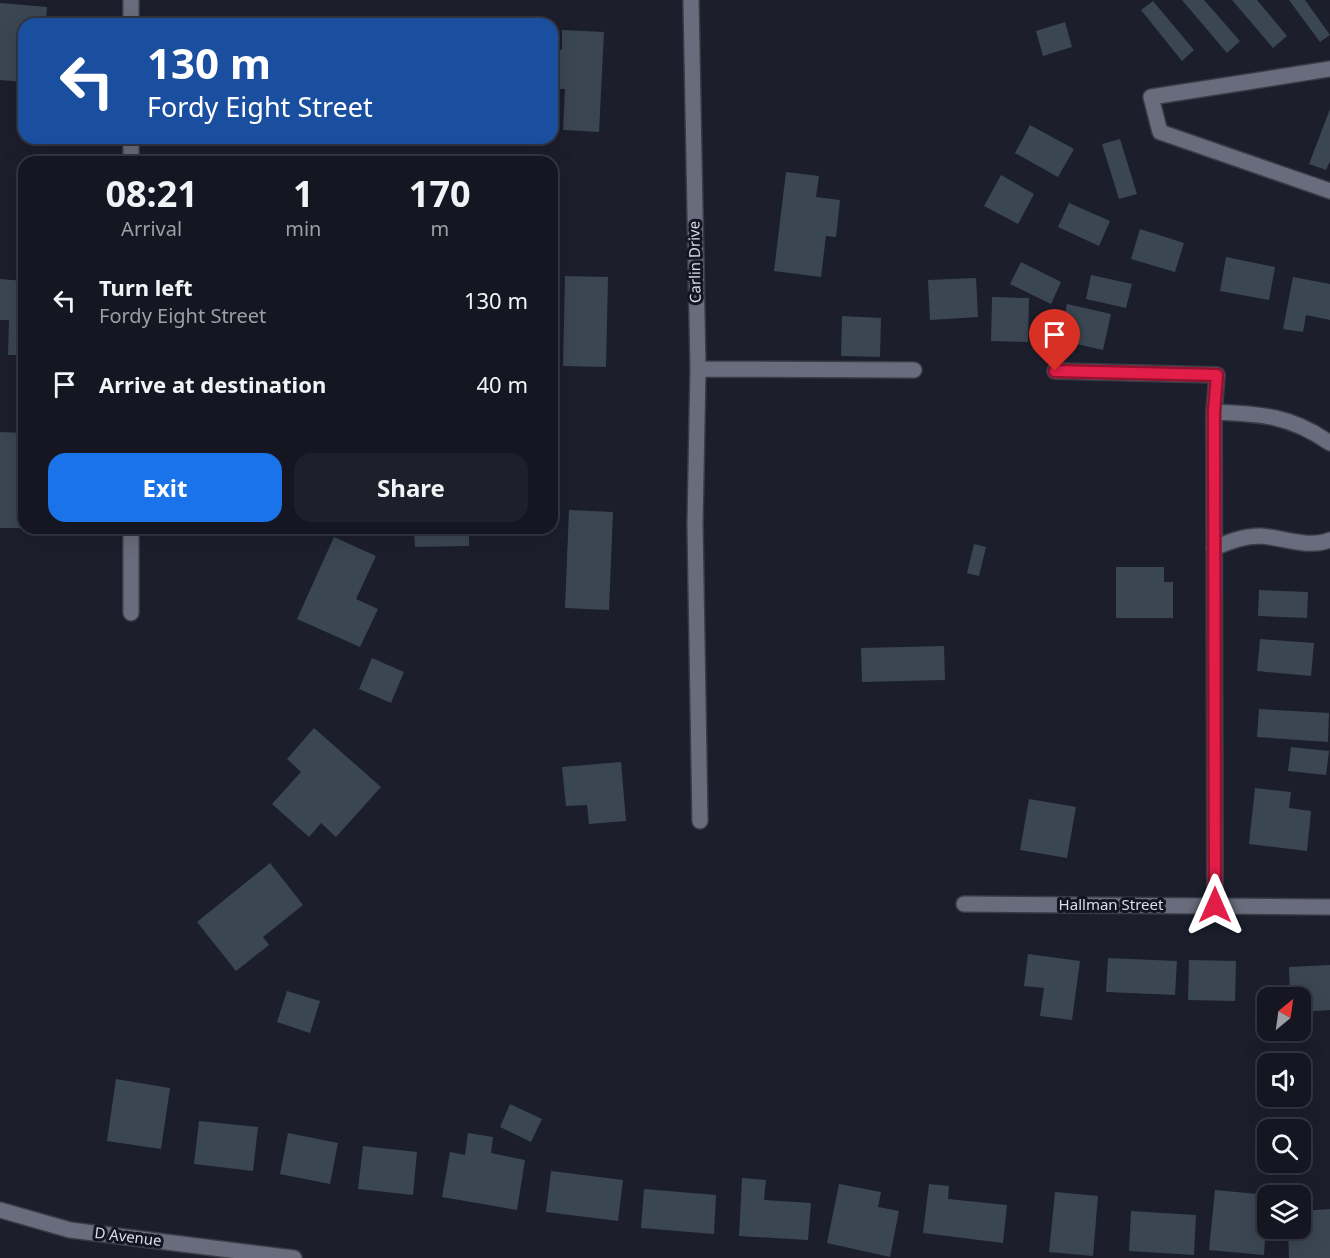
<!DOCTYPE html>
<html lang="en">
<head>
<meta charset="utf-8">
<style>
  body { margin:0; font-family:"Noto Sans",sans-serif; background:#1e1f2a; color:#f1f3f6; height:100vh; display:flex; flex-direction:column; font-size:22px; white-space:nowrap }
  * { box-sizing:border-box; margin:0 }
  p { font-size:20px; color:#9d9fa5 }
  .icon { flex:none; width:33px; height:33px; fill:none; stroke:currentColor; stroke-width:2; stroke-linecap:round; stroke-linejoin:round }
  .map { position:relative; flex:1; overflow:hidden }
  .panel { position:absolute; left:18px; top:156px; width:540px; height:378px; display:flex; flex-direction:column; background:#151621; border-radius:18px; box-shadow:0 6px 24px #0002,0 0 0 2px #34353f }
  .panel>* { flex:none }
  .guide { position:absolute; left:18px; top:18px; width:540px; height:126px; border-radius:18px; box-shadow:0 6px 24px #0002,0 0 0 2px #34353f; background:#1a4fa0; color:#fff; overflow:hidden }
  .needle { width:39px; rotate:29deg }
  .tools { position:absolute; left:1257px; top:987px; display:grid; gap:12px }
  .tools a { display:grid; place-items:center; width:54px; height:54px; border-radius:12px; background:#151621; box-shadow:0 6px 24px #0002,0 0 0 2px #34353f; font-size:30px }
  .pin { position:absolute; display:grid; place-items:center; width:51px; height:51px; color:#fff; margin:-62px -26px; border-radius:50% 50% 50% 0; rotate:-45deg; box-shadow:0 0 6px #0007 }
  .pin .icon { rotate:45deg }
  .me { position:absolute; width:66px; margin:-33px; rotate:0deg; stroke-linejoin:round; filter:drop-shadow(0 0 4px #0008) }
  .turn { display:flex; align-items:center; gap:21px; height:126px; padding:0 30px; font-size:27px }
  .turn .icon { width:78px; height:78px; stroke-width:2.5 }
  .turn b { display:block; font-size:42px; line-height:51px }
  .eta { display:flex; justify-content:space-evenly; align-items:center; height:102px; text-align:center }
  .eta b { font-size:36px; font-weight:700; line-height:42px }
  .action { display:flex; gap:12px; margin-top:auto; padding:12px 30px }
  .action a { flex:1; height:69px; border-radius:18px; background:#1a73e8; color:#fff; font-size:24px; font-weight:700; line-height:69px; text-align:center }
  .action a+a { background:#1e1f2a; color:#f1f3f6 }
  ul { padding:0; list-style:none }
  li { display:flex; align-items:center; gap:18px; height:84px; padding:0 30px }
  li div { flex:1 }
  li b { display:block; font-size:22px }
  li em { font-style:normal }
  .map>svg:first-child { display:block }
</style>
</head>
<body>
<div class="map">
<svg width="1330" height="1258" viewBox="0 0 1330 1258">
  <rect width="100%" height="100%" fill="#1c1e2c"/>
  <path fill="#3b4653" d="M1182,0H1204L1240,41L1227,53Z
    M1232,0H1257L1287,36L1273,48Z
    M1289,0H1305L1330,35L1320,42Z
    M1153,1L1194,50L1182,61L1141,10Z
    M0,3L47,7L46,24H24V82L0,80Z
    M1065,22L1072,47L1043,56L1036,31Z
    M562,30L604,32L599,132L563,130L565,89H552V49L562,50Z
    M1330,109V161L1326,170L1309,164Z
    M1030,125L1074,149L1058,177L1015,153Z
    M1120,139L1137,194L1119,199L1102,144Z
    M426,156L466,157L465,162H425Z
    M786,172L819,176L816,197L840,200L836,237L826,236L821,277L774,271Z
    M1001,175L1034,194L1018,224L984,206Z
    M1069,203L1110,221L1099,246L1058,227Z
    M1140,229L1184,243L1175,272L1131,259Z
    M1226,257L1275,267L1269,300L1220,291Z
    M1021,262L1061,282L1051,304L1010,284Z
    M1091,275L1132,284L1126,308L1086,299Z
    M565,276L608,277L606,367L563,366Z
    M1293,277L1330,284V320L1306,315L1303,332L1283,329Z
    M976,278L978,317L930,320L928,280Z
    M0,279L24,281V355H8L9,320H0Z
    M992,297L1029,298L1028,342L991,341Z
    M1067,304L1111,314L1103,350L1059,340Z
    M842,316L881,318L880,357L841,356Z
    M0,432L24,433V528H0Z
    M569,510L613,512L609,610L565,608Z
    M414,528H469V546L415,547Z
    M334,537L376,556L356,599L378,609L360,647L297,619Z
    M974,544L986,547L979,576L967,573Z
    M1116,567H1164V582H1173V618H1116Z
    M1259,590L1308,592L1307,618L1258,616Z
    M1260,639L1314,643L1311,676L1257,671Z
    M944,646L945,680L862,682L861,648Z
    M372,658L404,672L391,703L359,689Z
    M1259,709L1329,713L1328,742L1257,737Z
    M314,728L381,787L336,837L321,823L309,837L272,804L301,772L287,759Z
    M1291,747L1329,751L1326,775L1288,771Z
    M621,762L626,821L589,824L587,805L566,806L562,767Z
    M1255,788L1291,792L1289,808L1311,811L1307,851L1249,844Z
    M1029,799L1076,807L1067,858L1020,850Z
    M270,863L303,905L263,937L269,945L236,971L197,922Z
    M1028,954L1080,961L1072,1020L1040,1016L1044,988L1024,986Z
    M1108,958L1177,961L1175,995L1106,992Z
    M1189,960L1236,961L1235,1001L1188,1000Z
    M1330,965V1010L1300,1012V998H1290L1289,967Z
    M287,991L320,1001L310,1033L277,1022Z
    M116,1079L170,1088L161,1149L107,1141Z
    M510,1104L542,1119L531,1142L500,1127Z
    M199,1121L258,1127L253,1171L194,1164Z
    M288,1133L338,1143L330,1184L280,1174Z
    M468,1133L493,1137L491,1153L525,1160L517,1210L442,1197L450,1152L465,1155Z
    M363,1146L417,1152L413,1195L358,1189Z
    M551,1171L623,1180L618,1221L546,1212Z
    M742,1178L766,1180L764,1200L811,1203L808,1240L739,1236Z
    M839,1184L881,1192L878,1207L899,1211L890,1257L827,1243Z
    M929,1184L949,1186L948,1199L1007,1205L1003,1243L923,1233Z
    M644,1189L716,1195L714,1234L641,1228Z
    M1215,1190L1268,1195L1264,1255L1209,1250Z
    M1055,1192L1098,1196L1093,1256L1049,1252Z
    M1330,1209V1258H1289L1288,1228H1300V1211Z
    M1131,1211L1196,1215L1194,1255L1129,1251Z"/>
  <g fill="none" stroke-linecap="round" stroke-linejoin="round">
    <g stroke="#3a3b47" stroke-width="18">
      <path id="minor" d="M131,0V24
        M691,0L698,369L695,524L700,821
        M1330,69L1151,97L1160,132L1330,191
        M131,138V162
        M698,369L914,370
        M1055,371L1217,375L1214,412L1215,905
        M1214,412C1261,414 1290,415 1330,443
        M131,528V613
        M1214,548C1229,542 1243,536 1260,536C1281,537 1309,549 1330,540
        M964,904L1330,907
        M0,1210L70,1230L294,1258"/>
    </g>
    <use href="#minor" stroke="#696c7c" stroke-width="15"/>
  </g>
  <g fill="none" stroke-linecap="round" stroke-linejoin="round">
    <g stroke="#92132f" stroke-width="15">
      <path id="route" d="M1055,371L1217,375L1214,412L1215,905"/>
    </g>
    <use href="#route" stroke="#e11d48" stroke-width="10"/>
  </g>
  <g text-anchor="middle" stroke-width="6" stroke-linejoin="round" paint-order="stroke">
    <g font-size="15" fill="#dddee8" stroke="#131522">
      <text transform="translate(695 262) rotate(-91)" y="5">Carlin Drive</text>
      <text x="1111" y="910">Hallman Street</text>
      <text transform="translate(128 1237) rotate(7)" y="5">D Avenue</text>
    </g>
  </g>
</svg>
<div class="tools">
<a><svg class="needle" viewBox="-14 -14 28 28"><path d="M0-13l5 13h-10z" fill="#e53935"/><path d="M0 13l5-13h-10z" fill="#9d9fa5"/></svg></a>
<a><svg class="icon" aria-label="sound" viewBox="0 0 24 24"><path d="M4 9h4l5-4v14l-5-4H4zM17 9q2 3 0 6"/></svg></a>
<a><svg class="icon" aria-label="search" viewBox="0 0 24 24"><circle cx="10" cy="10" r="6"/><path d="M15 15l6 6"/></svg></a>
<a><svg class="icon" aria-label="layers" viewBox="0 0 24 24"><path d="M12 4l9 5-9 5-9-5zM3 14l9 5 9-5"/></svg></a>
</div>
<div class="pin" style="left:1055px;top:371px;background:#d93025"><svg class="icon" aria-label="arrive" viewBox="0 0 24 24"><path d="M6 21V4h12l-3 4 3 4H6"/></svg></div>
<svg class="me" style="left:1215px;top:905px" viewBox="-20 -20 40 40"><path d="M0-17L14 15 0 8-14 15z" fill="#e11d48" stroke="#fff" stroke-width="4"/></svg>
<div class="guide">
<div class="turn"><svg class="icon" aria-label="left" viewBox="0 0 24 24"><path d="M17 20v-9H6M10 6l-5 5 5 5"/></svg><div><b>130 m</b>Fordy Eight Street</div></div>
</div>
<section class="panel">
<div class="eta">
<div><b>08:21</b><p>Arrival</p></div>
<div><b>1</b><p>min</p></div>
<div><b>170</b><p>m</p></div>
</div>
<ul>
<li><svg class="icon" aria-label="left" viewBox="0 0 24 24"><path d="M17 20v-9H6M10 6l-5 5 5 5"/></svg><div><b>Turn left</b><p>Fordy Eight Street</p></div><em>130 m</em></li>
<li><svg class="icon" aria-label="arrive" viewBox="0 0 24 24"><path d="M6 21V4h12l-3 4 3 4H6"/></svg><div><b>Arrive at destination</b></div><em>40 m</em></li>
</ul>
<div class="action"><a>Exit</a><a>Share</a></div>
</section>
</div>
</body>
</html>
